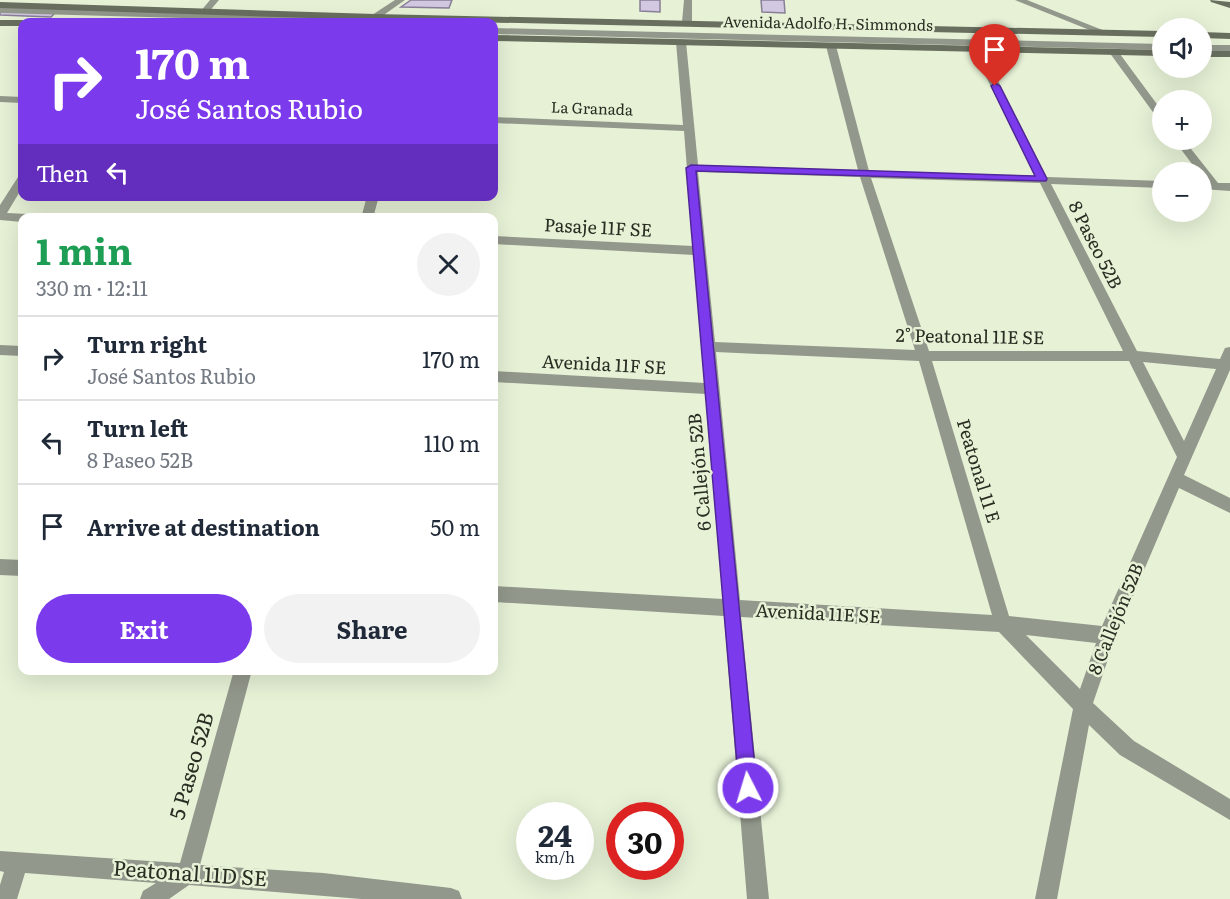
<!DOCTYPE html>
<html lang="en">
<head>
<meta charset="utf-8">
<style>
  body { margin:0; font-family:Literata,serif; background:#f2f2f3; color:#1f2937; height:100vh; display:flex; flex-direction:column; font-size:22px; white-space:nowrap }
  * { box-sizing:border-box; margin:0 }
  p { font-size:20px; color:#747a83 }
  .icon { flex:none; width:33px; height:33px; fill:none; stroke:currentColor; stroke-width:2; stroke-linecap:round; stroke-linejoin:round }
  .map { position:relative; flex:1; overflow:hidden }
  .drawer { position:absolute; left:18px; top:213px; width:480px; height:462px; display:flex; flex-direction:column; background:#fff; border-radius:12px; box-shadow:0 6px 24px #0002 }
  .drawer>* { flex:none }
  .hud { position:absolute; left:18px; top:18px; width:480px; height:183px; border-radius:12px; box-shadow:0 6px 24px #0002; background:#7c3aed; color:#fff; overflow:hidden }
  .fabs { position:absolute; left:1152px; top:18px; display:grid; gap:12px }
  .fabs a { display:grid; place-items:center; width:60px; height:60px; border-radius:50%; background:#fff; box-shadow:0 6px 24px #0002; font-size:30px }
  .speed { position:absolute; left:516px; top:802px; display:flex; gap:12px; font-size:30px; font-weight:700; text-align:center }
  .speed>* { display:grid; place-content:center; width:78px; height:78px; border-radius:50%; background:#fff; box-shadow:0 6px 24px #0002; line-height:1 }
  .speed small { font-size:15px; font-weight:400 }
  .speed .limit { border:9px solid #d22; background:#fff; color:#111 }
  .pin { position:absolute; display:grid; place-items:center; width:51px; height:51px; color:#fff; margin:-62px -26px; border-radius:50% 50% 50% 0; rotate:-45deg; box-shadow:0 0 6px #0007 }
  .pin .icon { rotate:45deg }
  .me { position:absolute; width:66px; margin:-33px; rotate:355deg; stroke-linejoin:round; filter:drop-shadow(0 0 4px #0008) }
  .turn { display:flex; align-items:center; gap:21px; height:126px; padding:0 18px; font-size:27px }
  .turn .icon { width:78px; height:78px; stroke-width:2.5 }
  .turn b { display:block; font-size:42px; line-height:51px }
  .then { display:flex; align-items:center; height:57px; padding:0 18px; background:#0003; gap:12px; font-size:22px }
  .round { display:grid; place-items:center; flex:none; width:63px; height:63px; border-radius:32px; background:#f2f2f3 }
  .headline { display:flex; align-items:center; justify-content:space-between; height:102px; padding:0 18px }
  h1 { font-size:36px; font-weight:700; line-height:45px; color:#1e9e55 }
  .primary-button { display:flex; gap:12px; margin-top:auto; padding:12px 18px }
  .primary-button a { flex:1; height:69px; border-radius:36px; background:#7c3aed; color:#fff; font-size:24px; font-weight:700; line-height:69px; text-align:center }
  .primary-button a+a { background:#f2f2f3; color:#1f2937 }
  ul { padding:0; list-style:none }
  li { display:flex; align-items:center; gap:18px; height:84px; padding:0 18px; border-top:2px solid #e0e1e3 }
  li div { flex:1 }
  li b { display:block; font-size:22px }
  li em { font-style:normal }
  .map>svg:first-child { display:block }
</style>
</head>
<body>
<div class="map">
<svg width="1230" height="899" viewBox="0 0 1230 899">
  <rect width="100%" height="100%" fill="#e6f1d6"/>
  <path fill="#d2c8e2" stroke="#887f97" stroke-width="1.5" d="M411,0H452L449,8L401,7Z
    M640,0H660V12L640,11Z
    M761,0H784L785,13L762,12Z
    M0,10L56,12L51,17L0,15Z"/>
  <g fill="none" stroke-linecap="round" stroke-linejoin="round">
    <path fill="#93988c" fill-rule="evenodd" d="M0,7L404,19L409,22H329L0,13Z
      M494,28L1162,44V50L494,34Z
      M1202,45H1230V51H1202Z"/>
    <path fill="#93988c" fill-rule="evenodd" d="M210,0H219L207,14H201L200,12Z
      M395,0H405L378,19H372V15Z
      M684,0H692V22L687,25L682,22Z
      M1015,0H1027L1110,33L1102,35Z
      M681,39L686,42L698,165L858,170L826,46L831,43L836,46L869,171L1036,176L972,49L977,46L982,49L1047,177L1162,181V188L1051,184L1137,351L1220,359L1225,348L1230,347V370L1184,475L1230,498V513L1179,488L1116,636L1093,703L1134,741L1230,799V820L1120,755L1089,725L1057,899H1035L1073,709L999,632L741,617L769,899H747L724,616L494,602V586L723,599L706,394L494,382V371L705,383L694,255L494,244V236L693,246L684,131L494,123V117L683,125L676,42ZM698,172L860,177L915,350L715,342ZM871,178L1040,183L1123,351H929ZM716,352L919,361L992,615L740,600ZM932,361H1129L1177,457L1102,626L1009,616ZM1143,362L1216,369L1184,441ZM1026,635L1096,643L1080,689Z
      M1111,50H1117L1162,111V120L1158,119L1109,52Z
      M0,96L22,97V103L0,102Z
      M1174,140H1184L1218,183H1230V191L1202,189V183L1205,182L1202,172H1198Z
      M22,176V188L7,213L27,214L33,218H22V222L0,220V205L18,177Z
      M367,196H379L373,218H361Z
      M0,345L22,346V356L0,355Z
      M0,559L22,560V576L0,575Z
      M234,670H252L200,865L323,873L451,888L459,891L462,899H361L189,885L169,899H140L143,891L156,883L25,873L17,899H0V885L4,872L0,871V851L180,863Z"/>
    <path fill="#696f5f" fill-rule="evenodd" d="M1210,0L1230,2V8L1211,2Z
      M0,2L375,14L1162,31V37L375,20L0,8Z
      M0,20H22L26,22H22V26H0Z
      M1202,32L1230,33V39L1202,38Z
      M494,35L1162,50V56L494,41Z
      M1202,51H1230V57H1202Z"/>
  </g>
  <path fill="#7c3aed" stroke="#51269a" stroke-width="1.5" d="M995,83L1000,86L1047,179L1046,181L696,171L757,788L755,794L748,796L742,794L739,788L686,168L691,165L1035,176L991,86Z"/>
  <g text-anchor="middle" stroke-width="5" stroke-linejoin="round" paint-order="stroke">
    <g font-size="15" fill="#292d22" stroke="#e6f1d6">
      <text transform="translate(828 24) rotate(1)" y="5">Avenida Adolfo H. Simmonds</text>
      <text transform="translate(592 109) rotate(2)" y="5">La Granada</text>
    </g>
    <g font-size="18" fill="#292d22" stroke="#e6f1d6">
      <text transform="translate(598 228) rotate(3)" y="6">Pasaje 11F SE</text>
      <text transform="translate(1095 245) rotate(63)" y="6">8 Paseo 52B</text>
      <text transform="translate(970 337) rotate(1)" y="6">2° Peatonal 11E SE</text>
      <text transform="translate(604 365) rotate(3)" y="6">Avenida 11F SE</text>
      <text transform="translate(978 471) rotate(73)" y="6">Peatonal 11 E</text>
      <text transform="translate(700 472) rotate(-95)" y="6">6 Callejón 52B</text>
      <text transform="translate(818 614) rotate(3)" y="6">Avenida 11E SE</text>
      <text transform="translate(1116 619) rotate(-68)" y="6">8 Callejón 52B</text>
    </g>
    <g font-size="21" fill="#292d22" stroke="#e6f1d6">
      <text transform="translate(192 766) rotate(-74)" y="7">5 Paseo 52B</text>
      <text transform="translate(190 874) rotate(4)" y="7">Peatonal 11D SE</text>
    </g>
  </g>
</svg>
<div class="fabs">
<a><svg class="icon" aria-label="sound" viewBox="0 0 24 24"><path d="M4 9h4l5-4v14l-5-4H4zM17 9q2 3 0 6"/></svg></a>
<a>+</a>
<a>−</a>
</div>
<div class="speed"><div>24<small>km/h</small></div><div class="limit">30</div></div>
<div class="pin" style="left:995px;top:86px;background:#d93025"><svg class="icon" aria-label="arrive" viewBox="0 0 24 24"><path d="M6 21V4h12l-3 4 3 4H6"/></svg></div>
<svg class="me" style="left:748px;top:788px" viewBox="-20 -20 40 40"><circle r="17" fill="#7c3aed" stroke="#fff" stroke-width="3"/><path d="M0-11L8 9 0 5-8 9z" fill="#fff"/></svg>
<div class="hud">
<div class="turn"><svg class="icon" aria-label="right" viewBox="0 0 24 24"><path d="M7 20v-9h11M14 6l5 5-5 5"/></svg><div><b>170 m</b>José Santos Rubio</div></div>
<div class="then">Then<svg class="icon" aria-label="left" viewBox="0 0 24 24"><path d="M17 20v-9H6M10 6l-5 5 5 5"/></svg></div>
</div>
<section class="drawer">
<div class="headline"><div><h1>1 min</h1><p>330 m · 12:11</p></div><a class="round"><svg class="icon" aria-label="close" viewBox="0 0 24 24"><path d="M6 6l12 12M18 6L6 18"/></svg></a></div>
<ul>
<li><svg class="icon" aria-label="right" viewBox="0 0 24 24"><path d="M7 20v-9h11M14 6l5 5-5 5"/></svg><div><b>Turn right</b><p>José Santos Rubio</p></div><em>170 m</em></li>
<li><svg class="icon" aria-label="left" viewBox="0 0 24 24"><path d="M17 20v-9H6M10 6l-5 5 5 5"/></svg><div><b>Turn left</b><p>8 Paseo 52B</p></div><em>110 m</em></li>
<li><svg class="icon" aria-label="arrive" viewBox="0 0 24 24"><path d="M6 21V4h12l-3 4 3 4H6"/></svg><div><b>Arrive at destination</b></div><em>50 m</em></li>
</ul>
<div class="primary-button"><a>Exit</a><a>Share</a></div>
</section>
</div>
</body>
</html>
